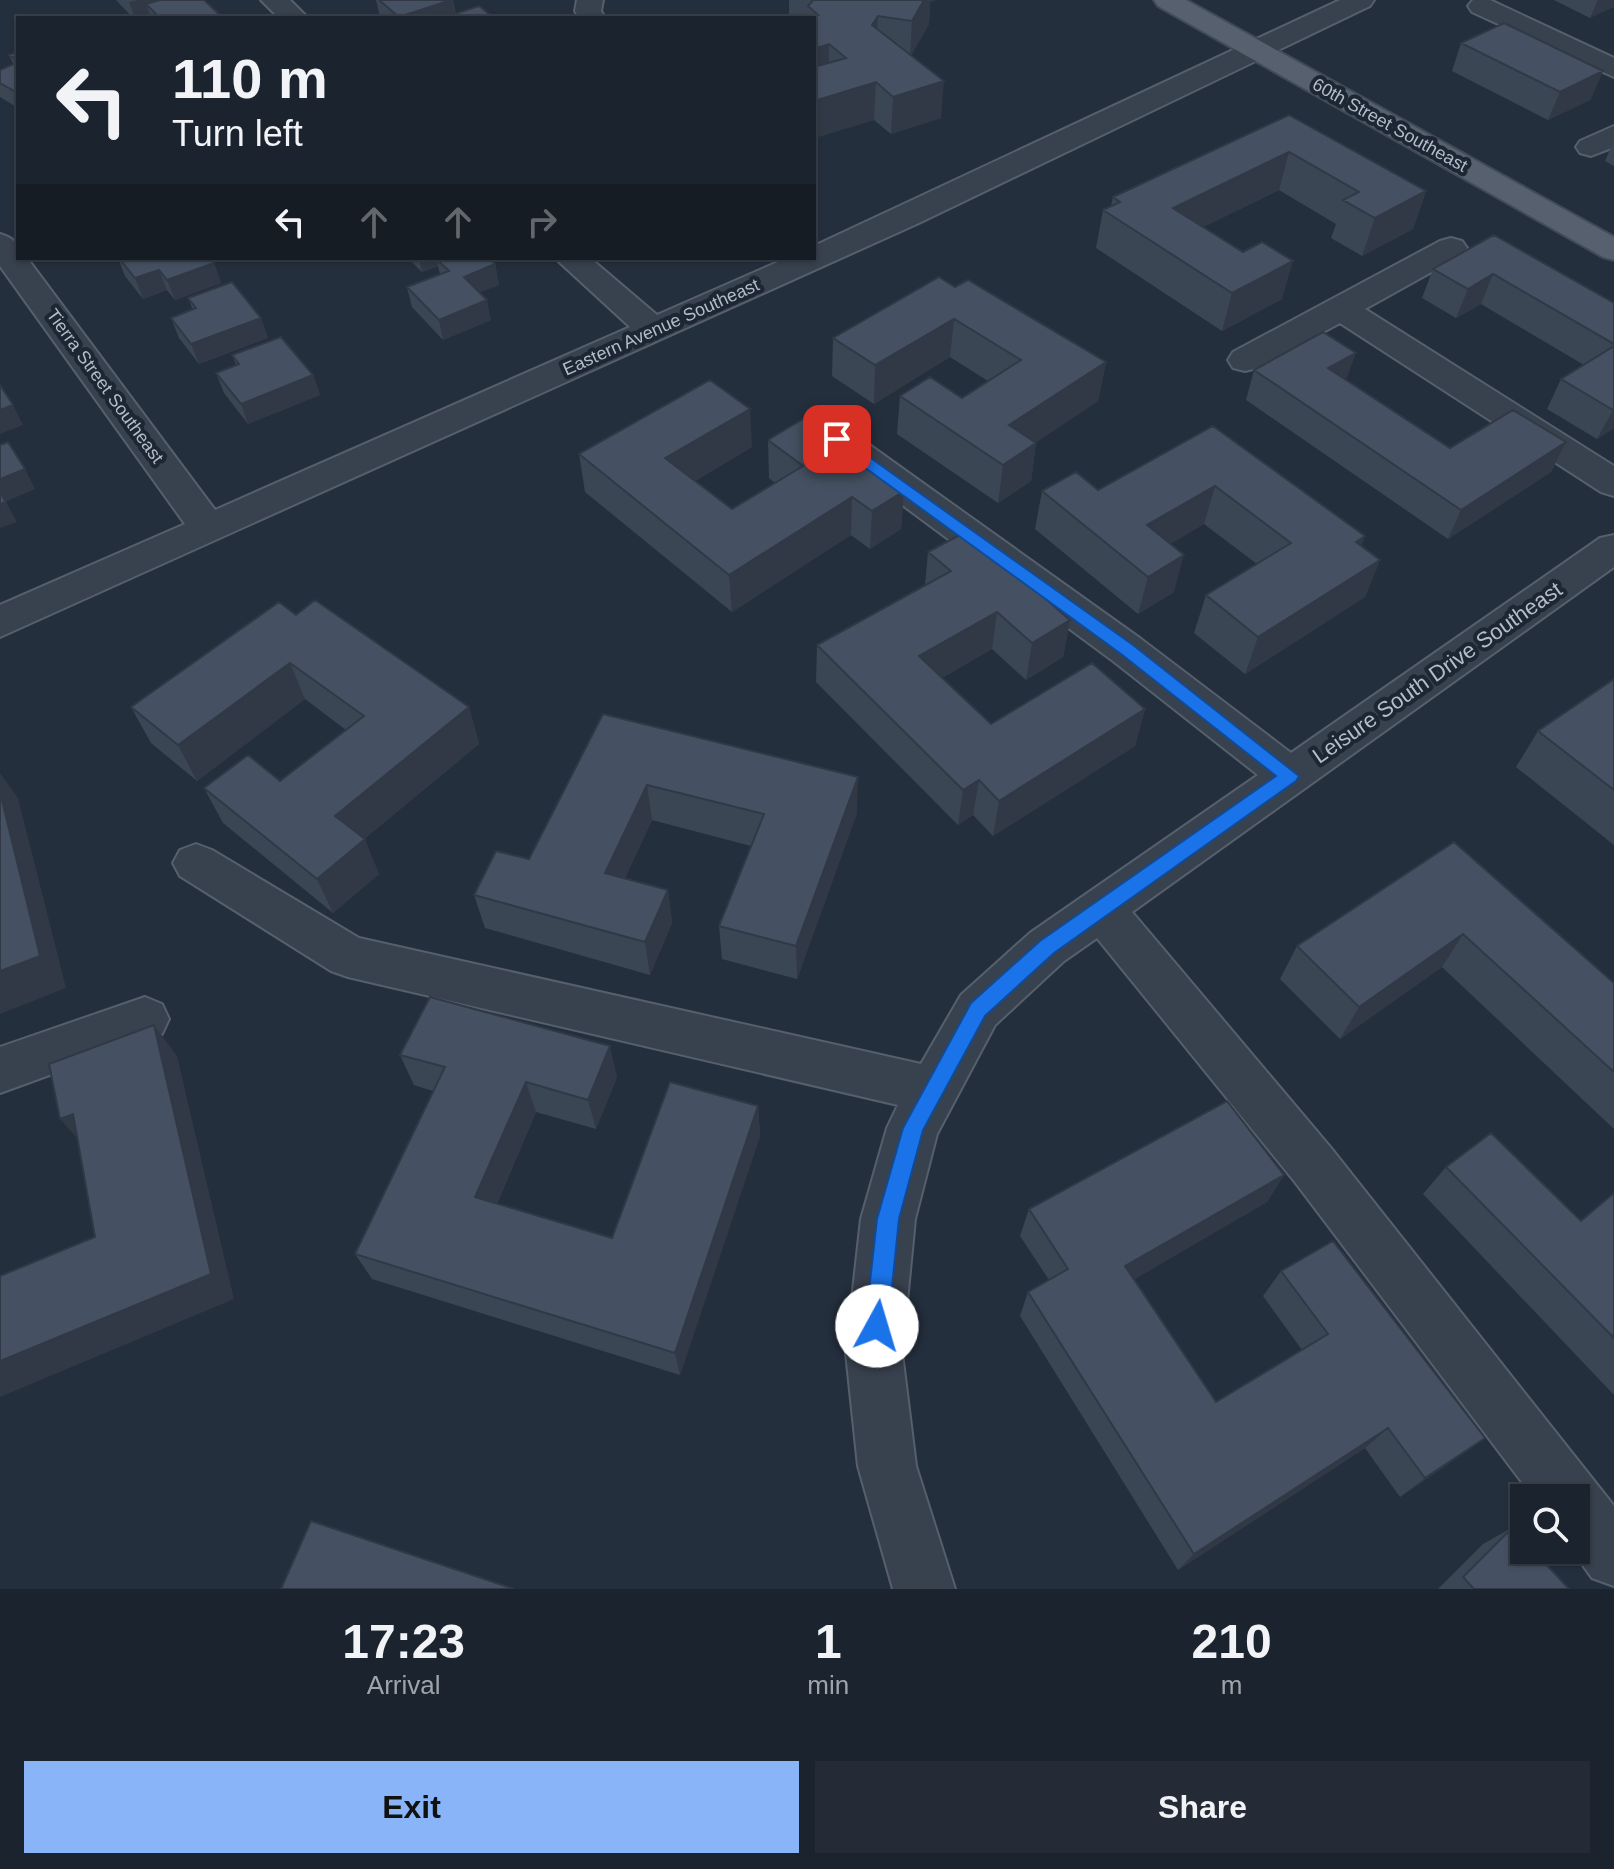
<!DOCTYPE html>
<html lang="en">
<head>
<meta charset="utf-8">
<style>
  body { margin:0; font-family:Arial,sans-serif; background:#242b36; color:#f1f3f6; height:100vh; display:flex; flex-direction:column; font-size:30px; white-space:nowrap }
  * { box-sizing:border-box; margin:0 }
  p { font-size:26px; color:#a0a4aa }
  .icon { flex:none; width:44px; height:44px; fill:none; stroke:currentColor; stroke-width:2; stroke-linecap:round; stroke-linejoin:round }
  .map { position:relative; height:1589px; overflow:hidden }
  .panel { display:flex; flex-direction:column; background:#1b232e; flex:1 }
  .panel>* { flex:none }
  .top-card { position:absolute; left:16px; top:16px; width:800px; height:244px; border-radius:0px; box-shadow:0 2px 6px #0004,0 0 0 2px #39404a; background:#1b232e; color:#f1f3f6; overflow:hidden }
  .tools { position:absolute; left:1510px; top:1484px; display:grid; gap:16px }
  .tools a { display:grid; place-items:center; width:80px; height:80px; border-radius:0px; background:#1b232e; box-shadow:0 2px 6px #0004,0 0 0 2px #39404a; font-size:40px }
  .pin { position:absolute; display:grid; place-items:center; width:68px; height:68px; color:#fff; margin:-34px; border-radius:16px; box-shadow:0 4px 12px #0006 }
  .me { position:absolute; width:88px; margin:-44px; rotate:6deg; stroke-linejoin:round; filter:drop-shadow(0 0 6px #0008) }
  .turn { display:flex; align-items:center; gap:28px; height:168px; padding:0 24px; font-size:36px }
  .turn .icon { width:104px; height:104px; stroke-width:2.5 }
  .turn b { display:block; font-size:56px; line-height:68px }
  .lanes { display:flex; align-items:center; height:76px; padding:0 24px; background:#0003; justify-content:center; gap:40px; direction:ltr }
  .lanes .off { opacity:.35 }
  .eta { display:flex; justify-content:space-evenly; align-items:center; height:136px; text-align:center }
  .eta b { font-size:48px; font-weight:700; line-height:56px }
  .button { display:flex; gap:16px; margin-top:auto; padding:16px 24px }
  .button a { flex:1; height:92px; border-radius:0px; background:#8ab4f8; color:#111; font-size:32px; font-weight:700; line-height:92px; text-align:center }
  .button a+a { background:#242b36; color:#f1f3f6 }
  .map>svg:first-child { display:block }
</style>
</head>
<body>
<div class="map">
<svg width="1614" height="1589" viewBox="0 0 1614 1589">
  <rect width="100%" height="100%" fill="#242f3e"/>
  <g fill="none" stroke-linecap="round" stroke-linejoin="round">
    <g stroke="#565f6c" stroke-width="4">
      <path id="minor" d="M261,0H290L308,18H279Z
        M577,0H603L601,11L605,18H579L575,11Z
        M1340,0H1374L1370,6L919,223L0,637V605L185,524L0,266V234C14,238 18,243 18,258H27L215,510L630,327L555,258H590L657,315L787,258H814V246Z
        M1473,0H1490L1614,58V77L1472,12L1468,6Z
        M1614,126V147L1591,156L1580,153L1576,147L1580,141Z
        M1451,238L1462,241L1467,248L1462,255L1365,309L1614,466V496L1601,492L1340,323L1257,368L1245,371L1233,368L1228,360L1233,352L1440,241Z
        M837,427L850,431L1141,639L1291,753L1600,538L1614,535V567L1132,912L1331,1148L1614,1506V1586L1592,1578L1572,1550H1576V1498H1534L1295,1182L1097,938L1064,961L995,1025L937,1134L915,1219L902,1353L916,1466L955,1589H893L858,1466L846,1353L861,1219L887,1128L898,1105L348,977L331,971L180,876L173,863L180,850L196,844L212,850L359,938L921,1064L961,995L1030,933L1258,775L1113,661L824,447L819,439L824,431Z
        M145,997L162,1004L169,1019L162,1034L0,1093V1047Z"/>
    </g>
    <g stroke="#414a57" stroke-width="4">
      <path id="major" d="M1154,0H1186L1614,237V260L1603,257L1158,6Z"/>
    </g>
    <use href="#minor" fill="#38414e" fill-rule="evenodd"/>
    <use href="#major" fill="#56606e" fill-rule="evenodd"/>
  </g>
  <path fill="#3b4654" d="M116,0H204L223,18H133Z
    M376,0H453L456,14L494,18H382L380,16Z
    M789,0H936L930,2L929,24L911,55L941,118L891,134L874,120L814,138V18H789Z
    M1554,0H1614L1590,18Z
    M1461,43L1603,71L1590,100L1548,120L1452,71Z
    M18,51V108L0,97V70L13,64L9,55Z
    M1289,115L1426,191L1413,229L1362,256L1331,238L1336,224L1279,190L1203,227L1282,299L1222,331L1096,248L1103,210L1111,206L1113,197Z
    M1614,140V166L1605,161Z
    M1494,235L1614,303V428L1597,439L1547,409L1561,379L1584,365L1481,304L1456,318L1422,298L1433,269Z
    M118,258H210L214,263L221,283L175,300L167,290L143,299L125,276Z
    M408,258H489L495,264L499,285L480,292L491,320L443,340L412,307L407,287L440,274L438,266L422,272Z
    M955,287L1106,362L1098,401L1036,442L1031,481L998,503L897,434L900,396L962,398L988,381L950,357L874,404L832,376L833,338Z
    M188,298L261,318L268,338L199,364L179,338L171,318L193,310Z
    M232,355L313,375L320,395L248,424L224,393L216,373L236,365Z
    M1254,370L1346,380L1450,448L1566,442L1551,472L1448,539L1246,400Z
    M1213,426L1365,536L1361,546L1380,560L1365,597L1245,674L1194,633L1206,595L1257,564L1204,524L1170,544L1174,592L1138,614L1035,529L1042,491L1098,490Z
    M768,440L904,491L901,529L870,549L851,535L732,612L585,492L579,454L752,447L695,481L732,509L775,483L769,478Z
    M928,552L1070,620L1063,657L1026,680L992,649L942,678L991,724L1145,709L1135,746L993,836L973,815L958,825L816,682L817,645L925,585Z
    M296,615L469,707L479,744L364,839L379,874L333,913L223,823L204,788L280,781L346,730L305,699L197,781L151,743L131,707Z
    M1614,679V845L1516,767L1538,731Z
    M603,714L857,813L797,979L722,959L719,926L751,846L652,820L625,878L668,890L672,923L650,975L485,928L474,895L529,859Z
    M1454,842L1614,983V1129L1442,967L1340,1039L1280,979L1297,946Z
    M400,1055L617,1077L596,1129L536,1112L497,1204L612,1238L758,1106L760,1136L680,1375L372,1279L355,1254L433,1091L414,1085Z
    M1446,1167L1581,1221L1614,1193V1395L1423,1194Z
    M1284,1175L1267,1202L1134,1279L1216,1402L1302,1350L1263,1296L1281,1271L1457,1458L1400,1497L1365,1448L1178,1570L1020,1316L1028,1292L1049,1280L1020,1236L1029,1209Z
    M1513,1527L1569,1589H1438L1483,1544Z"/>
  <path fill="#303945" d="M138,0H178L146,4L151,17L135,18L129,2Z
    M451,0H453L456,18H399V17Z
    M894,0H936L930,2L929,24L910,58L912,21Z
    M1598,0H1614V7L1590,18Z
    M878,16L876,52L872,25Z
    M829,44V81L814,85V49Z
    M1603,71L1590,100L1548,120L1560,92Z
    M944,81L941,118L891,134L893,97Z
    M876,82L874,120L814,138V101Z
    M1289,152L1279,190L1165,246L1173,208Z
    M1426,191L1413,229L1362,256L1375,218Z
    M419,258H460L436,259L438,266L422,272Z
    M1293,261L1282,299L1222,331L1232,293Z
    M214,263L221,283L175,300L167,280Z
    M495,264L499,285L468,297L464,277Z
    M159,270L167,290L143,299L135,278Z
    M1493,274L1481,304L1456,318L1468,289Z
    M487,300L491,320L443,340L439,320Z
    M261,318L268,338L199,364L191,344Z
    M954,319L950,357L874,404L875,365Z
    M1356,353L1345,383L1328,368Z
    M1106,362L1098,401L1004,464L1009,425Z
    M313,375L320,395L248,424L241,404Z
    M13,405L23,425L0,434V410Z
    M750,409L752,447L669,496L665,458Z
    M1614,409V428L1597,439L1613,410Z
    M1566,442L1551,472L1448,539L1461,510Z
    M1036,443L1031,481L998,503L1003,465Z
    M25,469L35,489L5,502L0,492V479Z
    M1215,486L1204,524L1138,563L1147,525Z
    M904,491L901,529L870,549L872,511Z
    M852,497L851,535L732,612L729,575Z
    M6,502L17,522L0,528V504Z
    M1365,536L1350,574L1356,542Z
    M1184,555L1174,592L1138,614L1148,577Z
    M1380,560L1365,597L1245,674L1258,637Z
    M997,612L992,649L916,693L919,656Z
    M1070,620L1063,657L1026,680L1032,643Z
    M290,663L305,699L197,781L178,745Z
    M469,707L479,744L349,851L335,816Z
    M1145,709L1135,746L993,836L999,801Z
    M0,773L18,798L66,988L0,1014Z
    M858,777L857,813L797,979L796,946Z
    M979,780L973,815L958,825L963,790Z
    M647,785L652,820L612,907L605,873Z
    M365,839L379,874L333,913L317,879Z
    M668,890L672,923L650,975L645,942Z
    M1463,934L1442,967L1340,1039L1359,1007Z
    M154,1025L177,1056L234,1299L0,1397V1361L211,1274Z
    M610,1046L617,1077L596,1129L588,1100Z
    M526,1082L536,1112L488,1224L475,1197Z
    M758,1106L760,1136L680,1375L675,1353Z
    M73,1114L86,1148L60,1119Z
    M1284,1175L1267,1202L1113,1292L1125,1266Z
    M1388,1428L1365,1448L1178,1570L1194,1554Z
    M1485,1438L1457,1458L1400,1497L1425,1478Z"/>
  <path fill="#455162" stroke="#303945" stroke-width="2" d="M160,0H204L223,18H160L146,4Z
    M379,0H451L399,17Z
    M813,0H924L912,21L878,16L872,25L944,81L893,97L876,82L814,101V67L846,58L829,44L814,49V18H807L818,15L808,6Z
    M479,6L494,18H442Z
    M1504,23L1603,71L1560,92L1461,43Z
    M18,51V60L9,55Z
    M18,62V90L16,92L0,83V70Z
    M1289,115L1426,191L1375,218L1343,200L1359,192L1289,152L1173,208L1243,252L1262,242L1293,261L1232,293L1103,210L1120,202L1113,197Z
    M1494,235L1614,303V344L1493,274L1468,289L1433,269Z
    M119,258H210L214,263L167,280L159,270L135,278Z
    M439,258H489L495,264L464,277L487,300L439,320L407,287L449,271L436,259Z
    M939,277L955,287L968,280L1106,362L1009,425L1036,443L1003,465L900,396L930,377L962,398L1021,360L954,319L875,365L833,338Z
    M232,282L261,318L191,344L171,318L196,308L188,298Z
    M1323,332L1356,353L1328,368L1450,448L1513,410L1566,442L1461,510L1254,370Z
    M281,337L313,375L241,404L216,373L239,364L232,355Z
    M1614,346V409L1613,410L1561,379Z
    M710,380L750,409L665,458L732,509L803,466L768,440L803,419L904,491L872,511L852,497L729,575L579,454Z
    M0,385L13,405L0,410Z
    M1213,426L1365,536L1356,542L1380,560L1258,637L1206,595L1291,543L1215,486L1147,525L1184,555L1148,577L1042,491L1076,472L1098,490Z
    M8,442L25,469L0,479V445Z
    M0,492L6,502L0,504Z
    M967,531L1070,620L1032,643L997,612L919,656L991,724L1092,663L1145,709L999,801L979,780L963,790L817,645L951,571L928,552Z
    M315,600L469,707L335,816L365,839L317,879L204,788L248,755L280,781L364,716L290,663L178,745L131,707L279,602L296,615Z
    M1614,679V790L1538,731Z
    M603,714L858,777L796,946L719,926L764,814L647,785L605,873L668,890L645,942L474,895L496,851L529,859Z
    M0,792L40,956L0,971Z
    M1454,842L1614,983V1072L1463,934L1359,1007L1297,946Z
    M430,997L610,1046L588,1100L526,1082L475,1197L612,1238L670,1082L758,1106L675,1353L355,1254L445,1067L400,1055Z
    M154,1025L211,1274L0,1361V1276L95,1237L73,1114L60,1119L49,1064Z
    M1227,1101L1284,1175L1125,1266L1216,1402L1328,1334L1281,1271L1333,1241L1485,1438L1425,1478L1388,1428L1194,1554L1028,1292L1068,1269L1029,1209Z
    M1491,1133L1581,1221L1614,1193V1338L1446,1167Z
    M311,1521L514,1589H281Z
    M1513,1527L1524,1540V1550H1533L1569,1589H1474L1463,1577Z"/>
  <path fill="#1a73e8" stroke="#114b97" stroke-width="2" d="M837,434L1133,645L1299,776L1296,781L1054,953L985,1016L923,1130L899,1219L888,1326L885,1335L877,1338L868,1335L865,1326L877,1219L903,1128L971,1003L1040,941L1276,776L1121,654L831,443V436Z"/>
  <g text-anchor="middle" stroke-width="8" stroke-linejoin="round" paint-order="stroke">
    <g font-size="18" fill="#b4bcc9" stroke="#1d2633">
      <text transform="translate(1390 125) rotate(29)" y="6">60th Street Southeast</text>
      <text transform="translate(661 327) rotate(-24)" y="6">Eastern Avenue Southeast</text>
      <text transform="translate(105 386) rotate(54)" y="6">Tierra Street Southeast</text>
    </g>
    <g font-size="22" fill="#b4bcc9" stroke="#1d2633">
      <text transform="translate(1437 672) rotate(-35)" y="8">Leisure South Drive Southeast</text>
    </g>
  </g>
</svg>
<div class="tools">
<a><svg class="icon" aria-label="search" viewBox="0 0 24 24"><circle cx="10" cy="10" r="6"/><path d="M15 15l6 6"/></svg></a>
</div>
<div class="pin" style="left:837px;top:439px;background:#d93025"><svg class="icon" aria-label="arrive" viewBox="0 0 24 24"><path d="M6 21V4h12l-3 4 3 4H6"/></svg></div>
<svg class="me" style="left:877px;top:1326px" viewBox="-20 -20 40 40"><circle r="19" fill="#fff"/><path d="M0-13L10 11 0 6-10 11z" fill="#1a73e8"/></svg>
<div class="top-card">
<div class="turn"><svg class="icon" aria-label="left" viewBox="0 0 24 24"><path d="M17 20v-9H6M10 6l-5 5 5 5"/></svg><div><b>110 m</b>Turn left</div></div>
<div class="lanes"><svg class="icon" aria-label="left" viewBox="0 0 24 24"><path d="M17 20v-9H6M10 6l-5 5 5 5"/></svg><svg class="icon off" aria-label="ahead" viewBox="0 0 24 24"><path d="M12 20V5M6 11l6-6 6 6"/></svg><svg class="icon off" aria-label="ahead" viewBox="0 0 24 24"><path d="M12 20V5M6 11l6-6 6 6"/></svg><svg class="icon off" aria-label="right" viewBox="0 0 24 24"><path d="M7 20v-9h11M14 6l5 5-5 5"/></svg></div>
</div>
</div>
<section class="panel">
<div class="eta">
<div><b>17:23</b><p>Arrival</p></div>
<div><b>1</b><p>min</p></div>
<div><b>210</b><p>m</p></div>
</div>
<div class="button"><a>Exit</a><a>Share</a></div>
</section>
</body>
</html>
